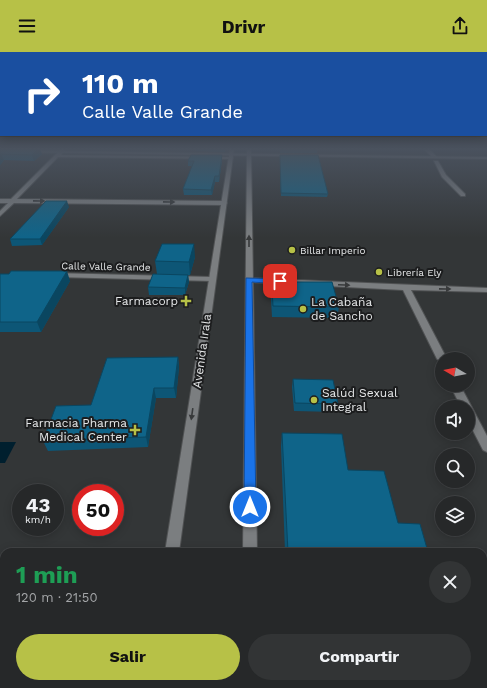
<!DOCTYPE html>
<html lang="es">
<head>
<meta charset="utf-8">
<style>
  body { margin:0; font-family:"Work Sans",sans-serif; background:#323435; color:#f1f3f6; height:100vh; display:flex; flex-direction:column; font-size:15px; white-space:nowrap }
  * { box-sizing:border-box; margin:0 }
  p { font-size:13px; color:#a4a6a8 }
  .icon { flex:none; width:22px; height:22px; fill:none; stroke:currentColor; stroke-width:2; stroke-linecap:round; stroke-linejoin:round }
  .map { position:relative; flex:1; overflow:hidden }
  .details { position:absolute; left:0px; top:496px; width:487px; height:140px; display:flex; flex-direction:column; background:#262829; border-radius:12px 12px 0 0; box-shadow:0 2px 10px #0003,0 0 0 1px #424446 }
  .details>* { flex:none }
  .top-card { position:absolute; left:0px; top:0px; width:487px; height:84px; box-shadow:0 2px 10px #0003,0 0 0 1px #424446; background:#1a4fa0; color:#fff; overflow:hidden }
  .needle { width:26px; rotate:280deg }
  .buttons { position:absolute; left:435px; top:300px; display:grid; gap:8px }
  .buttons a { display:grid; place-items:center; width:40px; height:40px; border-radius:50%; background:#262829; box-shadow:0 2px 10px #0003,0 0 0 1px #424446; font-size:20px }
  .speed { position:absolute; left:12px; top:432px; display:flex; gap:8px; font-size:20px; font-weight:700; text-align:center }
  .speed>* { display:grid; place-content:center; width:52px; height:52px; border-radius:50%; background:#262829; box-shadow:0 2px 10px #0003,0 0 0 1px #424446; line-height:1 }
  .speed small { font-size:10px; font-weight:400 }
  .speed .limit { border:6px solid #d22; background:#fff; color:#111 }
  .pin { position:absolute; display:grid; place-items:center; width:34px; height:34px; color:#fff; margin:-17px; border-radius:8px; box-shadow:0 2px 6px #0006 }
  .me { position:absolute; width:44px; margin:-22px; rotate:0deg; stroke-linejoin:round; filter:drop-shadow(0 0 3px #0008) }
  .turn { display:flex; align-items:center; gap:14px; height:84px; padding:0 16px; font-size:18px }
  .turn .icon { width:52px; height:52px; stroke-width:2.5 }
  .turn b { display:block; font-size:28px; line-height:34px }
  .round { display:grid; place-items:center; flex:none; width:42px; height:42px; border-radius:21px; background:#323435 }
  .summary { display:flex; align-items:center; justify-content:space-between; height:68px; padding:0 16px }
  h1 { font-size:24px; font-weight:700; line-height:30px; color:#1e9e55 }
  .action { display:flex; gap:8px; margin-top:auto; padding:8px 16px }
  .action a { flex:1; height:46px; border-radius:24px; background:#b7c147; color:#111; font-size:16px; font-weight:700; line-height:46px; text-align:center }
  .action a+a { background:#323435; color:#f1f3f6 }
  header { display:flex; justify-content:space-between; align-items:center; height:52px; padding:0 16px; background:#b7c147; color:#111; font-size:18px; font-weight:700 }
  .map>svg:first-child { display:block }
</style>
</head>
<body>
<header><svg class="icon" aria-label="menu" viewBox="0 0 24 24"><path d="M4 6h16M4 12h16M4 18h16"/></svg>Drivr<svg class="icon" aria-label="share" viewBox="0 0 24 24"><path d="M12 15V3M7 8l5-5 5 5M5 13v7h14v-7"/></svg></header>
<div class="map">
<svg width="487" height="636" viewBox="0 0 487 636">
  <rect width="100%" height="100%" fill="#333637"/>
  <path fill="#001f2e" d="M0,390H16L5,411H0Z"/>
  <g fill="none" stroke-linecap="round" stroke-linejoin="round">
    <g stroke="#505253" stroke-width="2">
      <path id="service" d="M434,109H438L446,123L465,142V144H461L442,125Z"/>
    </g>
    <g stroke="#505253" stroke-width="2">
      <path id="minor" d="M61,97H66L61,103L231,105L233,106L231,107L58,105L17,147L224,149L227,151L224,153L14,151L0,164V159L8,151H0V147H11Z
        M424,97H429L437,105L433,106Z
        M53,221L212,225L216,227L212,229L56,225H53Z
        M246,226L487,236V240L411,238L447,307H442V310L437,307L403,238L249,230H246Z
        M450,333H460L487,384V400L483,398L468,369V355H461Z"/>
    </g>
    <g stroke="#505253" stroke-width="2">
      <path id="tertiary" d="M0,98L487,105V107L0,100Z"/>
    </g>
    <g stroke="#505253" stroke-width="2">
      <path id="secondary" d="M230,97H234L179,500H165Z
        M247,97H251L257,500H243Z
        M143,632H161L160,636H142Z
        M242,632H260V636H242Z"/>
    </g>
    <use href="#service" fill="#7b7e80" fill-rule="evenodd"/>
    <use href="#minor" fill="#7b7e80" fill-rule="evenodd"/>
    <use href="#tertiary" fill="#7b7e80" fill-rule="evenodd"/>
    <use href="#secondary" fill="#7b7e80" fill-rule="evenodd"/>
  </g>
  <path fill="#0d5676" d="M0,97L42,102L34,109L4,108L0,113Z
    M195,97H226L225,100L196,99Z
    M261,97H317V101H280V98H261Z
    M222,103V108L219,130H215L212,143H184L183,137L192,114H188V109Z
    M280,103L328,142L327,145L281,144Z
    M69,155L42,193L12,194L10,187Z
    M195,205L190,223H188L189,230L185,243H149L148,235L157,222L155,209Z
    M0,222L70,229L41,280H0Z
    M272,237L339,255L337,266L272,265L271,248Z
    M178,305L179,315L176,346H156L148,395L48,399L43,389L91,353Z
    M293,327L338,352L336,360L294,359L292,335Z
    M282,381L348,418L398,471L428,500H285L281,394Z
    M291,632H483L487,636H291Z"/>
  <path fill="#0a4660" d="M38,97H40L42,102L34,109L32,103Z
    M1,102L4,108L0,113V104Z
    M222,103V108L219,130V124Z
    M215,124V130L212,143L211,138Z
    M67,149L69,155L42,193L40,187Z
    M194,192L195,205L190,223L189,210Z
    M67,219L70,229L41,280L37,270Z
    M188,223L189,230L185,243V236Z
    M178,305L179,315L176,346L174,336Z
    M154,336L156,346L148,395L146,385Z
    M69,632H78L77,636H68Z"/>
  <path fill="#0f6489" stroke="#0a4660" d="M0,97H38L32,103L1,102L0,104Z
    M191,103H222L219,124H215L211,138L183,137L194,109H188Z
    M280,103H318L328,142L281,141Z
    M46,149H67L40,187H10Z
    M162,192H194L189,210L155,209Z
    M11,219H67L37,270H0V222H9Z
    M153,222L188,223L185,236L148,235Z
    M283,230H332L339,255L273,254L272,237Z
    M178,305L174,336H154L146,385L43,389L56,354L91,353L107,306Z
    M293,327L333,328L338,352L295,351Z
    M282,381L342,382L348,418L384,419L398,471L420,472L428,500H288Z
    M483,601L487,613V636H294L293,632H483Z
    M0,623H4V632H69L68,636H0Z"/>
  <defs><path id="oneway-solid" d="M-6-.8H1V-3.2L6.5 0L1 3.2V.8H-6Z"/></defs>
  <g fill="#383a3b">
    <use href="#oneway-solid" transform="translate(39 149) rotate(1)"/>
    <use href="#oneway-solid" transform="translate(169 150) rotate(1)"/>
    <use href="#oneway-solid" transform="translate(249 189) rotate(-90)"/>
    <use href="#oneway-solid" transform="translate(344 233) rotate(3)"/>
    <use href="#oneway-solid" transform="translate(445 237) rotate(1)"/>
    <use href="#oneway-solid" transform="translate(192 362) rotate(98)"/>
  </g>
  <linearGradient id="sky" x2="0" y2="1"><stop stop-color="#1c1e1e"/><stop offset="0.52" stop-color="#4a525e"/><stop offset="1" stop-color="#4a525e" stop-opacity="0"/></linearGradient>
  <rect width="487" height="186" fill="url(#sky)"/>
  <path fill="#1a73e8" stroke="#114b97" d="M246,226L280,227L284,229L280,232L252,230L256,455L254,459L250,460L246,459L244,455Z"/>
  <g fill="#b7c147" stroke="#1c1d1e" stroke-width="1.5">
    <circle cx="292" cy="198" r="4"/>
    <circle cx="379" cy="220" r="4"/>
    <path d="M184 243h4v4h4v4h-4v4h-4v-4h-4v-4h4z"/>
    <circle cx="303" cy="257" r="4"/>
    <circle cx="314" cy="348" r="4"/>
    <path d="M133 372h4v4h4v4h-4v4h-4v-4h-4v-4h4z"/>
  </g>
  <g text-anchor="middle" stroke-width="4" stroke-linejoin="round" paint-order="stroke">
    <g font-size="10" fill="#e5e7e8" stroke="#1c1d1e" text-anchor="start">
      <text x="300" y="202">Billar Imperio</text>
      <text x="387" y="224">Librería Ely</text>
    </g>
    <g font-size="10" fill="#e5e7e8" stroke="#1c1d1e">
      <text transform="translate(106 214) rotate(1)" y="4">Calle Valle Grande</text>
    </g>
    <g font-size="12" fill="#e5e7e8" stroke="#1c1d1e" text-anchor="end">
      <text x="178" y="253">Farmacorp</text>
      <text x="311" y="254" text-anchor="start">La Cabaña<tspan x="311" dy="14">de Sancho</tspan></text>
      <text x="322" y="345" text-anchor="start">Salúd Sexual<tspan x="322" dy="14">Integral</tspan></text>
      <text x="127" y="375">Farmacia Pharma<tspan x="127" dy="14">Medical Center</tspan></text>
    </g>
    <g font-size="12" fill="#e5e7e8" stroke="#1c1d1e">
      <text transform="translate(202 299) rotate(-82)" y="4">Avenida Irala</text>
    </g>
  </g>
</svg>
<div class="buttons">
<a><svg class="needle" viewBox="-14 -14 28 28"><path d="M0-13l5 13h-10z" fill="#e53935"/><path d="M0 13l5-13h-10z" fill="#a4a6a8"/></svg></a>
<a><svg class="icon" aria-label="sound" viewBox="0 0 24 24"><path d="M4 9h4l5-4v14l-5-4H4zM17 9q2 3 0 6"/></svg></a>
<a><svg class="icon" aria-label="search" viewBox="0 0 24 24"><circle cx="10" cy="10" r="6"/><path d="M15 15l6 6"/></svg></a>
<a><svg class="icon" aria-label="layers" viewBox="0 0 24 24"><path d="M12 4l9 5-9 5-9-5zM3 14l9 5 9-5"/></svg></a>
</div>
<div class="speed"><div>43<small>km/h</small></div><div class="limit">50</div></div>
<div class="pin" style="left:280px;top:229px;background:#d93025"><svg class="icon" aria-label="arrive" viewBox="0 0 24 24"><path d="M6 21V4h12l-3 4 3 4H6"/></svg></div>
<svg class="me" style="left:250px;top:455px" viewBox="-20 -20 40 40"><circle r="17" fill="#1a73e8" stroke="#fff" stroke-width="3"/><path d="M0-11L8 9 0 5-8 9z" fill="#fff"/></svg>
<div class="top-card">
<div class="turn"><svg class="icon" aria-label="right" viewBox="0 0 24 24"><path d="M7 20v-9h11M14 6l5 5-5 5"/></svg><div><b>110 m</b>Calle Valle Grande</div></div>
</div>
<section class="details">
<div class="summary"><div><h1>1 min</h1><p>120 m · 21:50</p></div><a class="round"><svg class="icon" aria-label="close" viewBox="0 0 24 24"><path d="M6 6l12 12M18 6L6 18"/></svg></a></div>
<div class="action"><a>Salir</a><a>Compartir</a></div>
</section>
</div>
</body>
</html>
